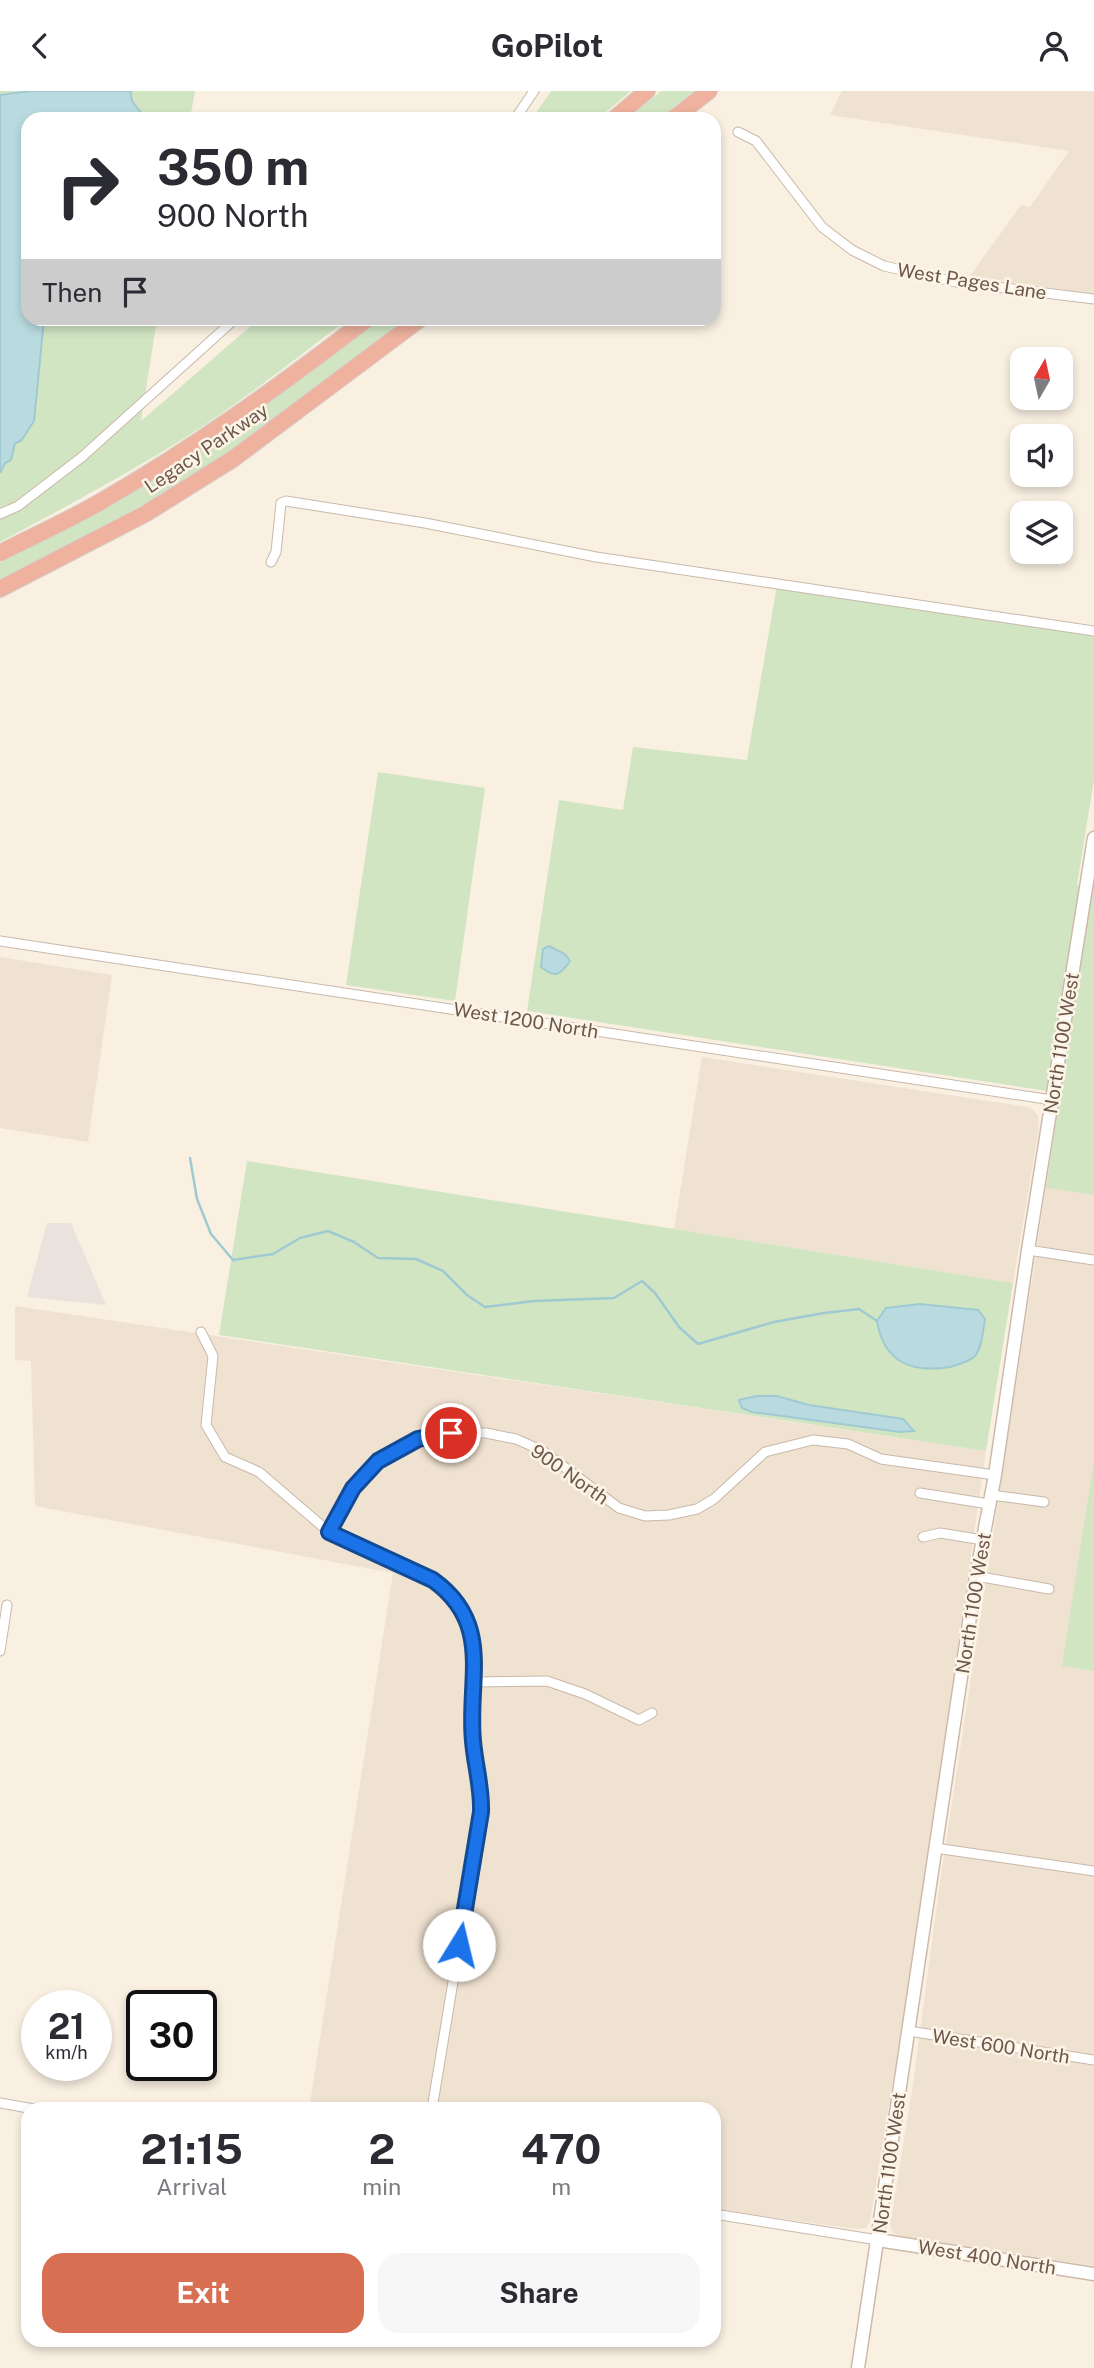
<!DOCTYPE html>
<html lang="en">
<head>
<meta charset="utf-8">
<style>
  body { margin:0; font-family:"Public Sans",sans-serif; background:#f7f7f7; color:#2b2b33; height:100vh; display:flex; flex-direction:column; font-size:26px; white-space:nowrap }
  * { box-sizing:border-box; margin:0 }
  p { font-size:23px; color:#7c7c81 }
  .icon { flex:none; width:38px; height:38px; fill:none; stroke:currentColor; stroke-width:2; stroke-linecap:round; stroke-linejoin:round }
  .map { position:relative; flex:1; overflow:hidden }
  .panel { position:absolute; left:21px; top:2011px; width:700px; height:245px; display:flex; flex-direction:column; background:#fff; border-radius:21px; box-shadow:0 4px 10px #0003 }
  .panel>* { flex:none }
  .guide { position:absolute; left:21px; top:21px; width:700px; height:214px; border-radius:21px; box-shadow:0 4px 10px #0003; background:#fff; color:#2b2b33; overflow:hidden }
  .needle { width:46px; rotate:9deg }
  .controls { position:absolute; left:1010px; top:256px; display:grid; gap:14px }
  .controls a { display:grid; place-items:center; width:63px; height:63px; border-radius:14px; background:#fff; box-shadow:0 4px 10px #0003; font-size:35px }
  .speed { position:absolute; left:21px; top:1899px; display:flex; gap:14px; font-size:35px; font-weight:700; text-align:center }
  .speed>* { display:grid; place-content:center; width:91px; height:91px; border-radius:50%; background:#fff; box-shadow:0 4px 10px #0003; line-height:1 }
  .speed small { font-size:18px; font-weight:400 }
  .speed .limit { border:4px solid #111; border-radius:10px; background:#fff; color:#111 }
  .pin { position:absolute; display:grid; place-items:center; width:60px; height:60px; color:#fff; margin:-30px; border:4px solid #fff; border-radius:50%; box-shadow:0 2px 7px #0007 }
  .me { position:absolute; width:77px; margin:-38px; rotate:9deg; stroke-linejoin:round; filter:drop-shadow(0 0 5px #0008) }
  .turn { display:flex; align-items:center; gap:24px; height:147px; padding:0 21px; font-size:32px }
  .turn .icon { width:91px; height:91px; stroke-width:2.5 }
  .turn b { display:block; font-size:49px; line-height:60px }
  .then { display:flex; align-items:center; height:66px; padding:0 21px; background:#0003; gap:14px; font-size:26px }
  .eta { display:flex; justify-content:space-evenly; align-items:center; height:119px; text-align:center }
  .eta b { font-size:42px; font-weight:700; line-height:49px }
  .cta { display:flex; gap:14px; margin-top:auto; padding:14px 21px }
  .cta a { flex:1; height:80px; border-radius:21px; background:#d86f53; color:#fff; font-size:28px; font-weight:700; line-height:80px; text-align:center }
  .cta a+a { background:#f7f7f7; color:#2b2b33 }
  header { display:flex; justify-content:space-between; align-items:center; height:91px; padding:0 21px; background:#fff; font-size:32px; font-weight:700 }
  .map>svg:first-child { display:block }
</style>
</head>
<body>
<header><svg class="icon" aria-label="back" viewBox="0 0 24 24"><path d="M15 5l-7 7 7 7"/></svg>GoPilot<svg class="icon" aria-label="person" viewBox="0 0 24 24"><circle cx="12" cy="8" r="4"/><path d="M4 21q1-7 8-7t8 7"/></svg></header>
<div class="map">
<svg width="1094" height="2277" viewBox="0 0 1094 2277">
  <rect width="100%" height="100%" fill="#f9f0e2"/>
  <path fill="#f0e2d1" d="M842,0H1094V203L970,185L1021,114L1030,116L1069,60L830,24Z
    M0,866L112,884L88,1051L0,1037Z
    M702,966L1028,1016L1033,1019L1038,1025L1039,1036L1013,1192L674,1138Z
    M1046,1097L1094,1104V1368L1063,1574L1094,1580V2175L899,2145L894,2142L890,2135L913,1993L940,1790Z
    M15,1215L986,1360L913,1867L870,2130L866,2137L856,2138L714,2118V2018H309L393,1482L35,1415L31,1270L15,1269Z"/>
  <path fill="#e9e2dd" d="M47,1132H71L106,1214L27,1206Z"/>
  <path fill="#d1e5c3" d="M0,0H195L190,28H28V228H157L141,330L259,228H348C294,269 240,312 183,348C123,385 62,418 0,451Z
    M551,0H631L598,28H532Z
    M661,0H694L659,28H628Z
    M382,228H399V232C350,271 302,310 251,346C172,401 86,446 0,488V472L110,414L224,344Z
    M777,494L1094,544V689L1077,794L1094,797V1104L1046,1097L1060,1002L527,920L559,709L623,719L633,656L747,669Z
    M378,681L485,697L455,910L346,894Z
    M247,1070L1013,1192L986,1360L219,1244Z
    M1094,1368V1580L1062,1575Z"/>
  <path fill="#b9dbe0" stroke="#a0cad1" stroke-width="2" d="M31,0H131C129,13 140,17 145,28H28V228H44L34,330L21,350L15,352L11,369L5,372L0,382V4Z
    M549,855L565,863L570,870C560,884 556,888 541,876L543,858Z
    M920,1213L978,1219L985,1228C983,1239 982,1257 975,1265C969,1271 957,1274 950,1276C912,1282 884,1272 877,1230L886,1217Z
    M756,1305H777L809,1314L903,1328L914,1340L900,1341L752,1321L742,1317L739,1309Z"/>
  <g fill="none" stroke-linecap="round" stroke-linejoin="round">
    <path stroke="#a0cad1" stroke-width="2.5" d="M190,1067L197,1108L211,1143L233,1169L273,1163L300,1147L328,1140L354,1151L378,1167L416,1168L443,1180L467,1204L485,1216L534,1210L614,1207L642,1190L655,1202L679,1236L698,1253L774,1231L824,1222L859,1218L877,1230"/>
    <g stroke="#c9b8aa" stroke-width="11">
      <path id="street" d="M515,28L534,0
        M738,41L756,50L822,136L852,159L884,175L956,191L1094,208
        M0,423L18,415L82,366L235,228
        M271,471L276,461L281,412L286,410L425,432L596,466L1094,540
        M0,850L1052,1009
        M1028,1159L1094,1169
        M201,1241L213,1265L206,1334L225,1366L259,1381L329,1441L433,1489C493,1533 467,1589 473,1650C475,1674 482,1697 481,1721L432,2018
        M920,1402L989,1413
        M991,1404L1044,1411
        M329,1441L353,1397L378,1370L418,1348L451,1342H486L516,1348L543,1360L619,1417L645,1425L669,1424L697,1418L714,1408L765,1361L813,1349L848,1353L881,1368L995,1384
        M923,1446L940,1442L983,1449
        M976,1485L1049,1498
        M0,1560L7,1514
        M473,1591L547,1590L585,1603L639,1629L652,1622
        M935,1757L1094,1780
        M909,1940L1094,1969
        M0,2012L34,2018
        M714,2123L878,2149"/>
    </g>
    <g stroke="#cebaab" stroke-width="15">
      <path id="secondary" d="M878,2149L1094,2183
        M858,2277L976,1485L995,1384L1028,1159L1094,747"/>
    </g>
    <g stroke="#d6d0cd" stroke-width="18">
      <path id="highway" d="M614,28L647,0
        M673,28L709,0
        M0,462C33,445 67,430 100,411C194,357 281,294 367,228
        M0,498L145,423L233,368L420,228"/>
    </g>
    <use href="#street" stroke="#fff" stroke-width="9"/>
    <use href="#secondary" stroke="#fff" stroke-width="12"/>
    <use href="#highway" stroke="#eeb29f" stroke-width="16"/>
  </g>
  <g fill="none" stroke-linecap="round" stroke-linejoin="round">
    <g stroke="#114b97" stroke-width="18">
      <path id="route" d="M451,1342L418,1348L378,1370L353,1397L329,1441L433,1489C494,1533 467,1589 473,1650C475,1674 482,1697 481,1721L459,1854"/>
    </g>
    <use href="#route" stroke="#1a73e8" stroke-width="12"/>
  </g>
  <g text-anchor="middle" stroke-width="5" stroke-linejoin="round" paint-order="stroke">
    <g font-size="19" fill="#6e574b" stroke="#fdf4e8">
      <text transform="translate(972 190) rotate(9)" y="7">West Pages Lane</text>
      <text transform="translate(206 357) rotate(-34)" y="7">Legacy Parkway</text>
      <text transform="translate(526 929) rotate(9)" y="7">West 1200 North</text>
      <text transform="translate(1061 952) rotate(-81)" y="7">North 1100 West</text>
      <text transform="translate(570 1383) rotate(35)" y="7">900 North</text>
      <text transform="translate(973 1512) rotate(-81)" y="7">North 1100 West</text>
      <text transform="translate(1001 1955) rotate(9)" y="7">West 600 North</text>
      <text transform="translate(889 2072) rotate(-82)" y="7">North 1100 West</text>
      <text transform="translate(987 2166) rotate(9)" y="7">West 400 North</text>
    </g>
  </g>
</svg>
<div class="controls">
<a><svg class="needle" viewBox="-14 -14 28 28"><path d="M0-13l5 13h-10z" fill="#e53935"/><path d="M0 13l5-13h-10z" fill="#7c7c81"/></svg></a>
<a><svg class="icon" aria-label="sound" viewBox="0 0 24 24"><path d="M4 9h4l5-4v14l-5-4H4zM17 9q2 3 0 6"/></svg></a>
<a><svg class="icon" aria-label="layers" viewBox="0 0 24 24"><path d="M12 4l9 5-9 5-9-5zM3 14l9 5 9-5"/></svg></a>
</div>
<div class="speed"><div>21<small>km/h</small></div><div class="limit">30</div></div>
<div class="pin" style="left:451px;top:1342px;background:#d93025"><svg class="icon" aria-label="arrive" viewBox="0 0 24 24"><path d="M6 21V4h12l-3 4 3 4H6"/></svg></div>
<svg class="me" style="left:459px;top:1854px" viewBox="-20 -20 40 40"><circle r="19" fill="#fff"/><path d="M0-13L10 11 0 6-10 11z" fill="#1a73e8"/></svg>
<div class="guide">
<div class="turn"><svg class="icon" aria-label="right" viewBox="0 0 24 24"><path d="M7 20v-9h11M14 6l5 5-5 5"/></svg><div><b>350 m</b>900 North</div></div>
<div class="then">Then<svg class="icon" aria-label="arrive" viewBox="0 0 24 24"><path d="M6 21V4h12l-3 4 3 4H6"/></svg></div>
</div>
<section class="panel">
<div class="eta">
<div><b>21:15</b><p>Arrival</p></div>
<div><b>2</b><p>min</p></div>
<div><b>470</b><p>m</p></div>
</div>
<div class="cta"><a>Exit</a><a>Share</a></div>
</section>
</div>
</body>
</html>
